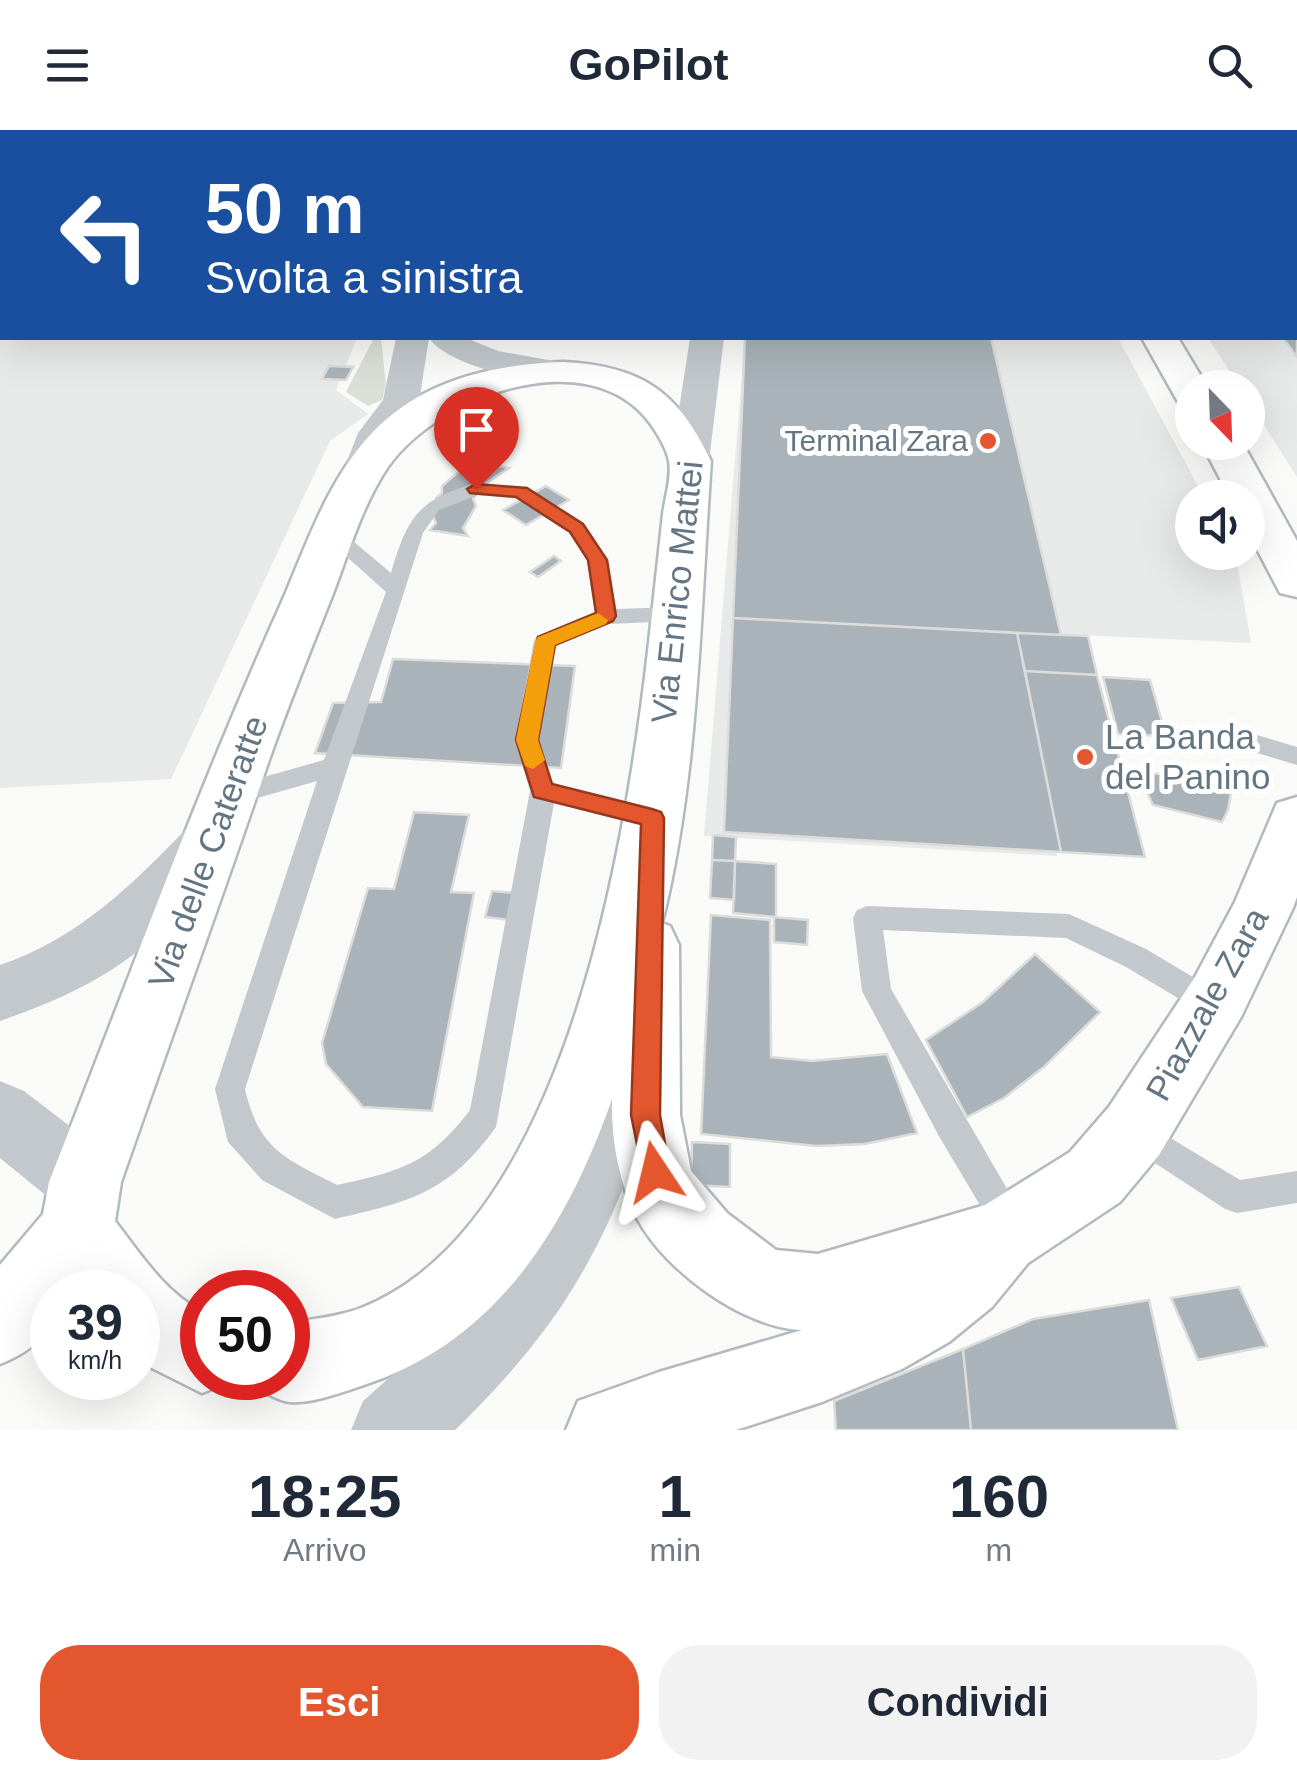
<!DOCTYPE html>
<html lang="it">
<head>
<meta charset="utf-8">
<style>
  body { margin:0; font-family:Arial,sans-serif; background:#f2f2f3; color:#1f2937; height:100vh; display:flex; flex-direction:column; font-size:38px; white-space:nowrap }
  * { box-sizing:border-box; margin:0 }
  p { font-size:32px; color:#747a83 }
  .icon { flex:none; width:55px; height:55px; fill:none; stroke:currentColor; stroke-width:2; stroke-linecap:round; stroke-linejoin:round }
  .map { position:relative; height:1300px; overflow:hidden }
  .details { display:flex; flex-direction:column; background:#fff; flex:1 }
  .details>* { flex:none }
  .guide { position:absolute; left:0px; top:0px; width:1298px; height:210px; box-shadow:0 10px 40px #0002; background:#1a4fa0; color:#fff; overflow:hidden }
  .needle { width:65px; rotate:157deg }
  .fabs { position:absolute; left:1175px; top:240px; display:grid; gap:20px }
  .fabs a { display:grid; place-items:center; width:90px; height:90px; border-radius:50%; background:#fff; box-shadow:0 10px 40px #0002; font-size:50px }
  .speed { position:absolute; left:30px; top:1140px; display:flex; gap:20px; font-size:50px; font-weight:700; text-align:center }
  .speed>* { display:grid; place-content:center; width:130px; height:130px; border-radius:50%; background:#fff; box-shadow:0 10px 40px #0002; line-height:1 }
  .speed small { font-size:25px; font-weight:400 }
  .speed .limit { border:15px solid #d22; background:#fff; color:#111 }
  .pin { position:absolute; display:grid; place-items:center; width:85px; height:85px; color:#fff; margin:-102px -42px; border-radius:50% 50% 50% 0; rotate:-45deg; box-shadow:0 0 10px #0007 }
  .pin .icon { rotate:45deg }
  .me { position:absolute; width:110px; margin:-55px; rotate:350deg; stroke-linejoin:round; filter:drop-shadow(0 0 8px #0008) }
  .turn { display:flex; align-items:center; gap:35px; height:210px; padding:0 40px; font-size:45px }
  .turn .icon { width:130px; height:130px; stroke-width:2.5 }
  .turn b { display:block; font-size:70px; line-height:85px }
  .eta { display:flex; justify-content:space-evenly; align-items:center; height:170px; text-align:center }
  .eta b { font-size:60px; font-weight:700; line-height:70px }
  .cta { display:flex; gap:20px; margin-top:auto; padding:20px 40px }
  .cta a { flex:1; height:115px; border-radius:40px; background:#e4572e; color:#fff; font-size:40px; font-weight:700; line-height:115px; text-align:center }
  .cta a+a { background:#f2f2f3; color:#1f2937 }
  header { display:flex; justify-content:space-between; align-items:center; height:130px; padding:0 40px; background:#fff; font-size:45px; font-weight:700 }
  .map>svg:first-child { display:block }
</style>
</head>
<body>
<header><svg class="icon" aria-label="menu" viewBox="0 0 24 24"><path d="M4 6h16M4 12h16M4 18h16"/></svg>GoPilot<svg class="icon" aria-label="search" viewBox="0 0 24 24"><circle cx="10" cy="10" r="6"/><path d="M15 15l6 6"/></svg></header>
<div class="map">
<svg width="1297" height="1300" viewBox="0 0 1297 1300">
  <rect width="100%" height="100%" fill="#fafaf8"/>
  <path fill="#e8e9e9" d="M1075,0H1297V347L1248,270V258L1240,257L1208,208H1295V2Z
    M0,152L2,208H357L336,260L368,284L330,311L171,649L0,658Z
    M745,208H1118L1204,367L1192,368V422L1231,423L1238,438L1251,513L1019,502L1057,726L704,706Z"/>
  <path fill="#dadfd7" d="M374,208H381L386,255L382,270L368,276L346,262Z"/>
  <path fill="#aab3b9" stroke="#dcdcda" stroke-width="2.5" d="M228,0H317L227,2Z
    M1295,55L1297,57V227L1283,208H1295Z
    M745,208H991L1061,505L733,488Z
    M329,236L353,237L346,250L322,249Z
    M472,330L509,338L482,356L473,369L476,376L463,398L468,406L430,400L436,393L432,384L439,377L436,368L442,363V356Z
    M546,356L569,370L526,395L503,380Z
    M554,426L561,431L538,447L530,442Z
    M733,488L1017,503L1061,722L724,702Z
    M1017,503L1088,506L1097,545L1025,541Z
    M393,529L575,536L561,638L315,623L333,573L381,572Z
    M1025,541L1097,545L1145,727L1061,722Z
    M1103,547L1150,550L1166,606L1118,604Z
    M1235,638L1228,680L1222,692L1153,675L1139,645Z
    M414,682L469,685L451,762L474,763L432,981L363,977L326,934L322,913L368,758L394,759Z
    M713,705L736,707L735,731L712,730Z
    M712,730L735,731L734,770L710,768Z
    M735,731L776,734V787L733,783Z
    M492,761L516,763L511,790L485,787Z
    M711,785L770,790L771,927L812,931L887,924L917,1003L865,1014L816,1016L701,1004Z
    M774,787L808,790L807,815L774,812Z
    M1035,824L1100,882L1045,936L1004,968L967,987L926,910L983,872Z
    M692,1012L730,1014V1057L691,1055Z
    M1239,1157L1267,1216L1198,1230L1171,1168Z
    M1149,1170L1178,1300H971L963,1219L1033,1189Z
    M963,1219L971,1300H836L834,1271Z"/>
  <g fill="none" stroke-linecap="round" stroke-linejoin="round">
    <g stroke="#b3babf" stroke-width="5">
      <path id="secondary" d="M1027,0H1055L1056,2H1028Z
        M1142,208H1178L1208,258H1192V276L1178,272Z
        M564,232C641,236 678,261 711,331C700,484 699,644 662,793L670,796L679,815L680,985L691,1041L727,1083L776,1120L818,1124L985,1075L1070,1022L1109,977L1195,847L1235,772L1277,673L1297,667V767L1293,778L1241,887L1159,1025L1120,1072L1028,1133L992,1177L949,1212L902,1239L822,1272L736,1300H566L578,1271L659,1242L802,1200C743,1198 666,1141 638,1090C619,1054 611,1010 612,969C568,1095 497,1212 364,1255C343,1262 311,1274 289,1272C280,1271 268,1264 260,1260L255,1248H288V1193C311,1189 338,1187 361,1178C566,1097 626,713 648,521C653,476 658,430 663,384C665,368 672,347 669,331C667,319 657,303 650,293C587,208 429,269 384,343C361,380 349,421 334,461C312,517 289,573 269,630C221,771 170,911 121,1052L115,1091C142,1126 163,1160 202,1182V1248H232L230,1252L202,1263L138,1231V1162H52C52,1203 37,1219 0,1234V1135L43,1084L49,1052C125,860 195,665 280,476C306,417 326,352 371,304C421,250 493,234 564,232Z
        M1201,312H1242L1297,411V467L1280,463L1248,402V368H1230Z"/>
    </g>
    <path fill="#c3c8cc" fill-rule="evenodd" d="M649,0H661V2H649Z
      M476,353L527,358L583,394L607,429L616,479L676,477L687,484L676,491L609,494L555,515L539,610L553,654L653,678L662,681L666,688L662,695L653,698L554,673L496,997C448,1063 412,1071 335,1089L262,1050L228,1012L215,959L317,651L230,676L221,673L217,666L221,659L324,630L386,462L327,409V401H341L391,443C407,388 418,369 476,353ZM478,365L515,368L569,402L587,429L595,483L537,506L534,511L515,610L530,661L470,980C429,1034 401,1041 337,1055C285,1028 259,1020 245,959L423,403L439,380Z
      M1240,600L1297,617V635L1231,615L1228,609Z
      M867,776L1069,784L1146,819L1223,865L1228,874L1223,883L1213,887L1203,883L1126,837L1066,808L883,800L891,859L1028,1095L1023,1107L1011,1112L999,1107L940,1008L862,861L853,788L857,780Z
      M1134,986L1240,1050L1297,1041V1073L1237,1083L1225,1079L1123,1012L1118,1001L1123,990Z"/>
    <path fill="#c3c8cc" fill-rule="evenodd" d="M701,0H727V2H702Z
      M396,208H466L498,221L582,236L587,243L582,250C548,259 449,238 429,208L419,272L394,305L373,357L359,361L345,357L340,349L358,303L383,270Z
      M690,208H724L709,331L703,339L690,342L677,339L671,331Z"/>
    <path fill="#c3c8cc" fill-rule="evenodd" d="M209,689L229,696L238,712C227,733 211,750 195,767C135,834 83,862 0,891V835C79,808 132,755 189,696Z
      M615,867L638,876C679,965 604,1118 551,1191C523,1230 490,1266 455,1300H351L363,1271L434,1208L499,1135L551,1053L573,989L581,943L582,897L592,876Z
      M0,951L24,961L110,1027L121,1052L110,1077L85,1088L60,1077L0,1028Z"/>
    <use href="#secondary" fill="#fff" fill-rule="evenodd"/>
  </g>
  <path fill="#e4572e" stroke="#94391e" stroke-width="2.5" d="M476,354L527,358L583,394L607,430L616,486L613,491L555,515L538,610L552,654L652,679L661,682L664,688L660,985L670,1042L666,1053L655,1057L645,1053L631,985L641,694L534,667L516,610L538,507L596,483L588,430L570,402L516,367L470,363L467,359Z"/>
  <path fill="#f59e0b" d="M598,483L608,490L606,494L555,515L538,610L545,630L533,639L525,636L516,610L535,512L538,507Z"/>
  <g fill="#e4572e" stroke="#fff" stroke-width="4">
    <circle cx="988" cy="311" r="10"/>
    <circle cx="1085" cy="627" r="10"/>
  </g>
  <g text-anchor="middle" stroke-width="10" stroke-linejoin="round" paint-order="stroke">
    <g font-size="30" fill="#657683" stroke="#fff" text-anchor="end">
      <text x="968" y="321">Terminal Zara</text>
    </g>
    <g font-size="35" fill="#657683" stroke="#fff">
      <text transform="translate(677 462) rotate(-84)" y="12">Via Enrico Mattei</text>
      <text transform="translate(208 722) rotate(-70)" y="12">Via delle Cateratte</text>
      <text transform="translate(1207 874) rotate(-61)" y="12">Piazzale Zara</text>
    </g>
    <g font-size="35" fill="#657683" stroke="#fff" text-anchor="start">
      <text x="1105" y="619">La Banda<tspan x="1105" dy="40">del Panino</tspan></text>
    </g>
  </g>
</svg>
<div class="fabs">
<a><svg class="needle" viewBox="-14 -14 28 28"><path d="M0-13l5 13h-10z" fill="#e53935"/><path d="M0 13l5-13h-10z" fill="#747a83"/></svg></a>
<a><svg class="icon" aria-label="sound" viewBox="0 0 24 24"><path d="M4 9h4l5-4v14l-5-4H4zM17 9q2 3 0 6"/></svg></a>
</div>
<div class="speed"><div>39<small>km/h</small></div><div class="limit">50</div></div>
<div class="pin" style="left:476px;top:359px;background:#d93025"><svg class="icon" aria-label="arrive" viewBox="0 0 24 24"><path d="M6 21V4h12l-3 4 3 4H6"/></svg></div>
<svg class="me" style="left:655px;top:1042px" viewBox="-20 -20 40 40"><path d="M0-17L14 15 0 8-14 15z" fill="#e4572e" stroke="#fff" stroke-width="4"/></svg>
<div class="guide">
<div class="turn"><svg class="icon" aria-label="left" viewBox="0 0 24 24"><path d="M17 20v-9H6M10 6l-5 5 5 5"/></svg><div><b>50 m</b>Svolta a sinistra</div></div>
</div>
</div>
<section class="details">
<div class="eta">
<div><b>18:25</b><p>Arrivo</p></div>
<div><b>1</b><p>min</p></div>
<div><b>160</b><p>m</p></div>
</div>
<div class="cta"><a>Esci</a><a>Condividi</a></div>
</section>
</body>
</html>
